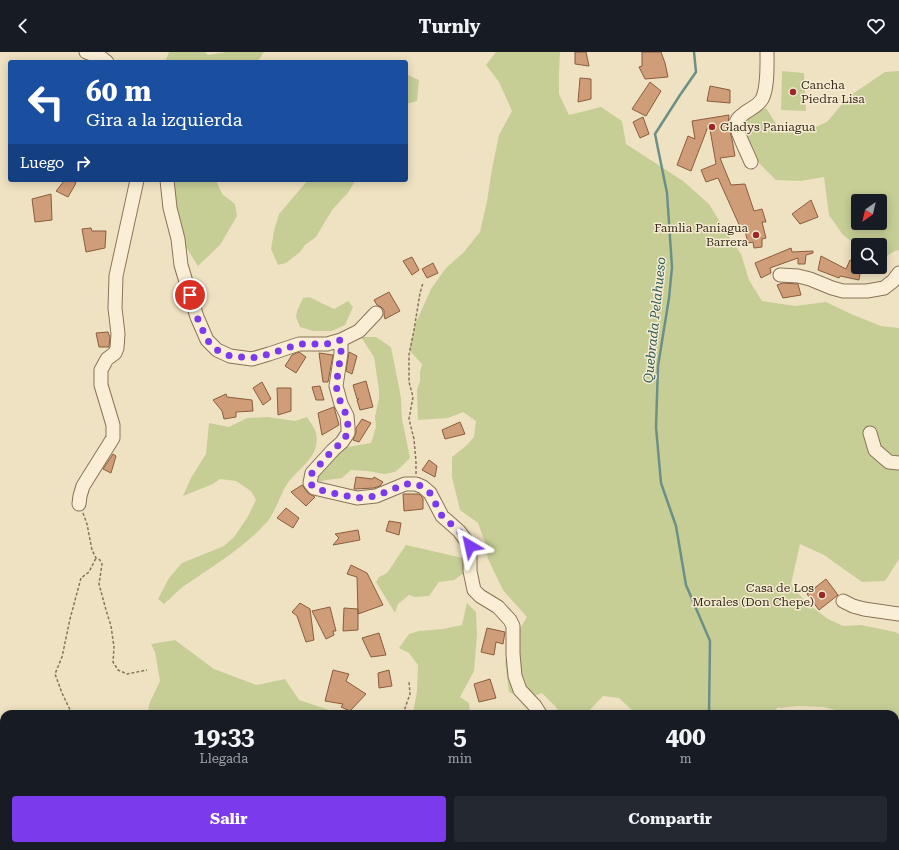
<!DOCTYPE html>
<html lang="es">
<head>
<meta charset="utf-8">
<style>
  body { margin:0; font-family:"Roboto Serif",serif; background:#242831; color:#f1f3f6; height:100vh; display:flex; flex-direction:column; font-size:15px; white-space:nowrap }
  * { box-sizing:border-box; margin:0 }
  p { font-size:13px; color:#9ea1a6 }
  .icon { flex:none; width:22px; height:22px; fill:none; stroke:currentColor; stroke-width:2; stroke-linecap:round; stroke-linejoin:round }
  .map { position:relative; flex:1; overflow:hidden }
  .drawer { position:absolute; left:0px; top:658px; width:899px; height:140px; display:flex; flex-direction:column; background:#171b24; border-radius:12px 12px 0 0; box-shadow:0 2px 10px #0003 }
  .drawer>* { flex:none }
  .top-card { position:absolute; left:8px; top:8px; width:400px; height:122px; border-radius:4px; box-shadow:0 2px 10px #0003; background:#1a4fa0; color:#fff; overflow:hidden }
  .needle { width:26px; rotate:214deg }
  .buttons { position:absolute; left:851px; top:142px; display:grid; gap:8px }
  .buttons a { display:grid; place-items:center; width:36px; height:36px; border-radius:4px; background:#171b24; box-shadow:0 2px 10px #0003; font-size:20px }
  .pin { position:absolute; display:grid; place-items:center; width:34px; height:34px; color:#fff; margin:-17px; border:2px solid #fff; border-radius:50%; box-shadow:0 1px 4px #0007 }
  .me { position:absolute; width:44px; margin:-22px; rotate:324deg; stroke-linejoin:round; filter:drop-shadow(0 0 3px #0008) }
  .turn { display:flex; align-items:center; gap:14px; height:84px; padding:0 12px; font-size:18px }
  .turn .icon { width:52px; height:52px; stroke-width:2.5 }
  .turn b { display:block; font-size:28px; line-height:34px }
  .then { display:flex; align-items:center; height:38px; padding:0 12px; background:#0003; gap:8px; font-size:15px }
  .eta { display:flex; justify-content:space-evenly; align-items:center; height:68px; text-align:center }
  .eta b { font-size:24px; font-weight:700; line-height:28px }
  .action { display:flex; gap:8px; margin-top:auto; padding:8px 12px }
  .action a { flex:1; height:46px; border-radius:4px; background:#7c3aed; color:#fff; font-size:16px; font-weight:700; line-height:46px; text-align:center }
  .action a+a { background:#242831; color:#f1f3f6 }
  header { display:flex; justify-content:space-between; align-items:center; height:52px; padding:0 12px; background:#171b24; font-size:18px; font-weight:700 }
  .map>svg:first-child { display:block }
</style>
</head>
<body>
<header><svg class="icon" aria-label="back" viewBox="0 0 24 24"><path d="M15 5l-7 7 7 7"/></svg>Turnly<svg class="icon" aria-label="heart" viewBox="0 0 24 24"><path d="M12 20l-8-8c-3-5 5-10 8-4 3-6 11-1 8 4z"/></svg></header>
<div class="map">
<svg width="899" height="798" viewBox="0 0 899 798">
  <rect width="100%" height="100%" fill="#efe2c2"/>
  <path fill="#c6ce96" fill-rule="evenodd" d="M169,0H205L208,3L226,0H264L258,9L254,10H165Z
    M496,0H560L559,21V42L569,63L601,55L622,69L626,92L683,129L709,152L726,180L741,202L749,228L762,249L795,254L826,250L851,262L881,274L899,276V507L885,529L862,530L824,503L800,492L791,532L796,541L797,540L808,552L828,567L843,574L861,573L895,580L899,582V717L895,711V662H849L848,661L823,655L797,654L780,656L779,655L776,657V662H636L619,646L603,644L586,662H559L556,655L542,641L526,647L509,640L505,609L509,595L527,565L503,538L488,507L485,490L478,471L460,458L452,425V405L467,393L474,385L476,369L463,360L448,366L418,368L417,338L420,329V320L422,312L409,298L415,273L431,237L446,216L464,200L480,180L487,149L492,117L499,83L512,59L499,30L486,13Z
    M782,19L804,21L806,59L781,58Z
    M899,19V198L895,199L880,208V193H858V194L843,183L829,163L824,125L801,129L776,128L759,111L740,70L766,56L779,76L791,80L811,77L827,70L848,45L885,20ZM858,149H880V171H858Z
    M406,22L419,28L417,49L406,52Z
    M172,128H216L222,142L235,152L237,164L220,193L198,214L179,184Z
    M308,128H356L347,142L343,146L332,158L316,185L305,193L300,200L286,211L278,213L271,197L274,179L279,162Z
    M309,245L334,257L348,249L353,255L345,273L332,279H314L300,275L296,265L297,259L303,246Z
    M361,285H376L391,295L401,346L402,367L410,406L402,414L395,420L384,422L368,419L351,418L342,426L327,428L318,430L313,426L342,396L371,391L376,375L375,365L379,346V338L374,305Z
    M268,365L295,369L307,365C310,370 315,376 316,381C321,405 299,415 287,432C280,443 276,459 267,470C245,495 215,513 187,532C179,537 172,545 164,552L158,547L169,526L182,511L224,494L234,485L247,466L256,448L251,439L236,429L220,427L213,432L183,444L191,426L206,402L209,371L229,375L247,366Z
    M406,493L467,507L464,521L454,528L439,530L429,544L415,545L409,543L398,552L395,561L376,530L379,525L387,521Z
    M467,551L476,560L477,583L474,619L460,645L469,651L470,660L468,662H413L417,639L418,613L409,601L399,596L409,582L419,579L443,577L462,573Z
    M175,588L214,617L257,633L285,627L299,648L341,662H147L150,650L160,629L155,600L151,592Z
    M895,750L899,753V798H859L854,794H895Z
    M137,794H389L386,798H140Z
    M660,794H726L730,798H659Z"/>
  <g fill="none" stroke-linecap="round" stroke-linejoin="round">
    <path stroke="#6b9088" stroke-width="2.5" d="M694,0L696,20L680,43L655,82L667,141L672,215L669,246L658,314L656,375L661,431L676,474L686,533L710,589L709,662
      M698,794V798"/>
  </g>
  <path fill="#cf9d77" stroke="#8a5d3e" d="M575,0H586L589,14L575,12Z
    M642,0H661L665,11L668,25L645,27L639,15L642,14Z
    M580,26L591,27V47L578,50Z
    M650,30L661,39L646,64L632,57Z
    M710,34L730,38V51L707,49Z
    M729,63L728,73L732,87L735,104L720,106L731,133L745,132L754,159L762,157L766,170H762L766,186L762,187V195L754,196L753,190L748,191L744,175L741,177L718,126L706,130L701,118L716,112L709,72L691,119L677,113L688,84L695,87L692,69Z
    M643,65L649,82L640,86L633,70Z
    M65,128H71L76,131L68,145L56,139Z
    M51,142L52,168L35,170L32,147Z
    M811,148L818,165L800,172L792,162Z
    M91,176L92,179H106L105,196L86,200L82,177Z
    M791,196L792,200L813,199V201L806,203L805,212H798V206L770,216L771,221L761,226L755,211Z
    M821,204L846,217L850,208L858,210V215H861L859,228L840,224L839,226L818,218Z
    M412,205L419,218L412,223L403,209Z
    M433,211L438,221L427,226L422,217Z
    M783,231L798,232L801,243L783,246L777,233Z
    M389,240L400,259L385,267L384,263V258L381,255L377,253L374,248Z
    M108,280L110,285L109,295H99L96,281Z
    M299,300L306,305L296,321L285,314L292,303Z
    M349,300L357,304L352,322L346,319Z
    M319,301L333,303L328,330H323Z
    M366,329L373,355L360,358L357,348L359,347H357L353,333Z
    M262,330L271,347L263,353L253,336Z
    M320,334L324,348H316L312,335Z
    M277,336H291V359L278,363Z
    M226,342L227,345L252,348L253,359L236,360V365L224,367L222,359L213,348Z
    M334,355L339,373L322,383L318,361Z
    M362,367L371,371L359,390L353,388L356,381V376Z
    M460,370L465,382L445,387L442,378Z
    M113,402L116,404L111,421L103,417Z
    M429,408L437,414L435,425L422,418Z
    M356,425L373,427L374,425L383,430L380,434L374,436L355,437H354Z
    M302,433L308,441L315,445L306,454L291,440Z
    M403,442H419L423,446V457L404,459Z
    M286,456L299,466L293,476L277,466Z
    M389,469L401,471L399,483L386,479Z
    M358,478L360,488L333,493L339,486L335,482Z
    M351,513L367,521L383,553L358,562L357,525L347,522Z
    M826,527L838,543L819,558L807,542Z
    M300,551L310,557L314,588L306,590L297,564L292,560Z
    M330,555L336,579H333L334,583L326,587L312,559Z
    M344,556L358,557V578L343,579Z
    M487,576L505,580L503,592L496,590L494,603L481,600Z
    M379,581L386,603L371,605L362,586Z
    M333,618L349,622L346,629L366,642L350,659L341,655L343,652L325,649Z
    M389,618L392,634L379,636L378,621Z
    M490,627L496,646L479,650L474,632Z"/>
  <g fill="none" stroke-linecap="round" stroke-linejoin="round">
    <g stroke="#8a7359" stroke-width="15">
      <path id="minor" d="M86,0L102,6L107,10
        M751,110C748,102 736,79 736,72C736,67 742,63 746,60C752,56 759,53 762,47C768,36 767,13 767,0
        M167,128L170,156L178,187L181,213L190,243L197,265L207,288L217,298L230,304L252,307L269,302L299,292H327L341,288L359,279L376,261
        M780,223L798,224L810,227L832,236L843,239H867L884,236L893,229L899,221
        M341,288V301L336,334L341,352L347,364L348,375V381L342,390L333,398L312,421L310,431L314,436L357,446L376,444L405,432H416L423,435L430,441L442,464L459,479L470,494V519L474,538L480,544L498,555L510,568L513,574V602L515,624L520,638L535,654L540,662
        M870,381L875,398L889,410L899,411
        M79,452L80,444L83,434L113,386V373L101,333V318L107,307L115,301L117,296L118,282L115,256L116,224L137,128
        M843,549L853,554L864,557L899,562
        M638,798V794"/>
    </g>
    <path stroke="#8a7359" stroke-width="1.5" stroke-dasharray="3 2" stroke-linecap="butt" d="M416,422V410L414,387L409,367L413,345L409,330V303L414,278L420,241L423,231
      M83,461L87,472L92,498L96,506L100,508L102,512L99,532L106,558L111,574L114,595L113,610L118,618L127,622L147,618
      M72,662L62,641L55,622L62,605L70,567L81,526L89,520L96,506
      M403,662L410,642L409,630
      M895,735L899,740
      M595,794L598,798
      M566,798L568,794
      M812,798L813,794"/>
    <use href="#minor" stroke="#faefd6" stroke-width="13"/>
  </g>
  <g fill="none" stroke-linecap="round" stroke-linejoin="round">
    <path stroke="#7c3aed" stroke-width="7" stroke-dasharray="0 12.6" d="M190,243L197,265L207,288L217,298L230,304L252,306L269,302L299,292H327L341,288V301L336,334L341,352L347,364L348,375V381L342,390L333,398L312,421L310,431L314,436L328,440L357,446L376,444L405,432H416L423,435L430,441L442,464L459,479L470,494"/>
  </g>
  <g fill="#9b2827" stroke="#f6ecd2" stroke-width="1.5">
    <circle cx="793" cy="40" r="4"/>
    <circle cx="712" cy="75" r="4"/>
    <circle cx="756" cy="183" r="4"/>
    <circle cx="822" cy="543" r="4"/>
  </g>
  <g text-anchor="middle" stroke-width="3" stroke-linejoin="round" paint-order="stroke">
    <g font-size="12" fill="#392b1d" stroke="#f6ecd2" text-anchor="start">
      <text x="801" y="37">Cancha<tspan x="801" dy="14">Piedra Lisa</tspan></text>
      <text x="720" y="79">Gladys Paniagua</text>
      <text x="748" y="180" text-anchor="end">Famlia Paniagua<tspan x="748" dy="14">Barrera</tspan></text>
      <text x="814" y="540" text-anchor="end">Casa de Los<tspan x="814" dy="14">Morales (Don Chepe)</tspan></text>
    </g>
    <g font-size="13" font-style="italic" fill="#2c5957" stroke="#f6ecd2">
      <text transform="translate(654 268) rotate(-84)" y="5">Quebrada Pelahueso</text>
    </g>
  </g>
</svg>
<div class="buttons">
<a><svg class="needle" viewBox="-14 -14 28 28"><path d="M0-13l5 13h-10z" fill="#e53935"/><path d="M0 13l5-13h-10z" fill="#9ea1a6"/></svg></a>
<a><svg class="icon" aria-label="search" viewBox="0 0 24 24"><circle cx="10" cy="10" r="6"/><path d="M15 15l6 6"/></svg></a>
</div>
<div class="pin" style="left:190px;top:243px;background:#d93025"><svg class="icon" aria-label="arrive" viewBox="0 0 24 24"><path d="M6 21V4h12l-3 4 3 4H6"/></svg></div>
<svg class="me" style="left:470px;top:494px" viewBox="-20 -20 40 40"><path d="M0-17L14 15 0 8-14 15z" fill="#7c3aed" stroke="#fff" stroke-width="4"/></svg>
<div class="top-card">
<div class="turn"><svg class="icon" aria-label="left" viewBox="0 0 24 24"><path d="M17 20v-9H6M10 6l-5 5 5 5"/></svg><div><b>60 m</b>Gira a la izquierda</div></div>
<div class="then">Luego<svg class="icon" aria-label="right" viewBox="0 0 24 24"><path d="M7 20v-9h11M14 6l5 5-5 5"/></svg></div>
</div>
<section class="drawer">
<div class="eta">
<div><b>19:33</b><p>Llegada</p></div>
<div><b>5</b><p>min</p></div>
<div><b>400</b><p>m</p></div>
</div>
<div class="action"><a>Salir</a><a>Compartir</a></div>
</section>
</div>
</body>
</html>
